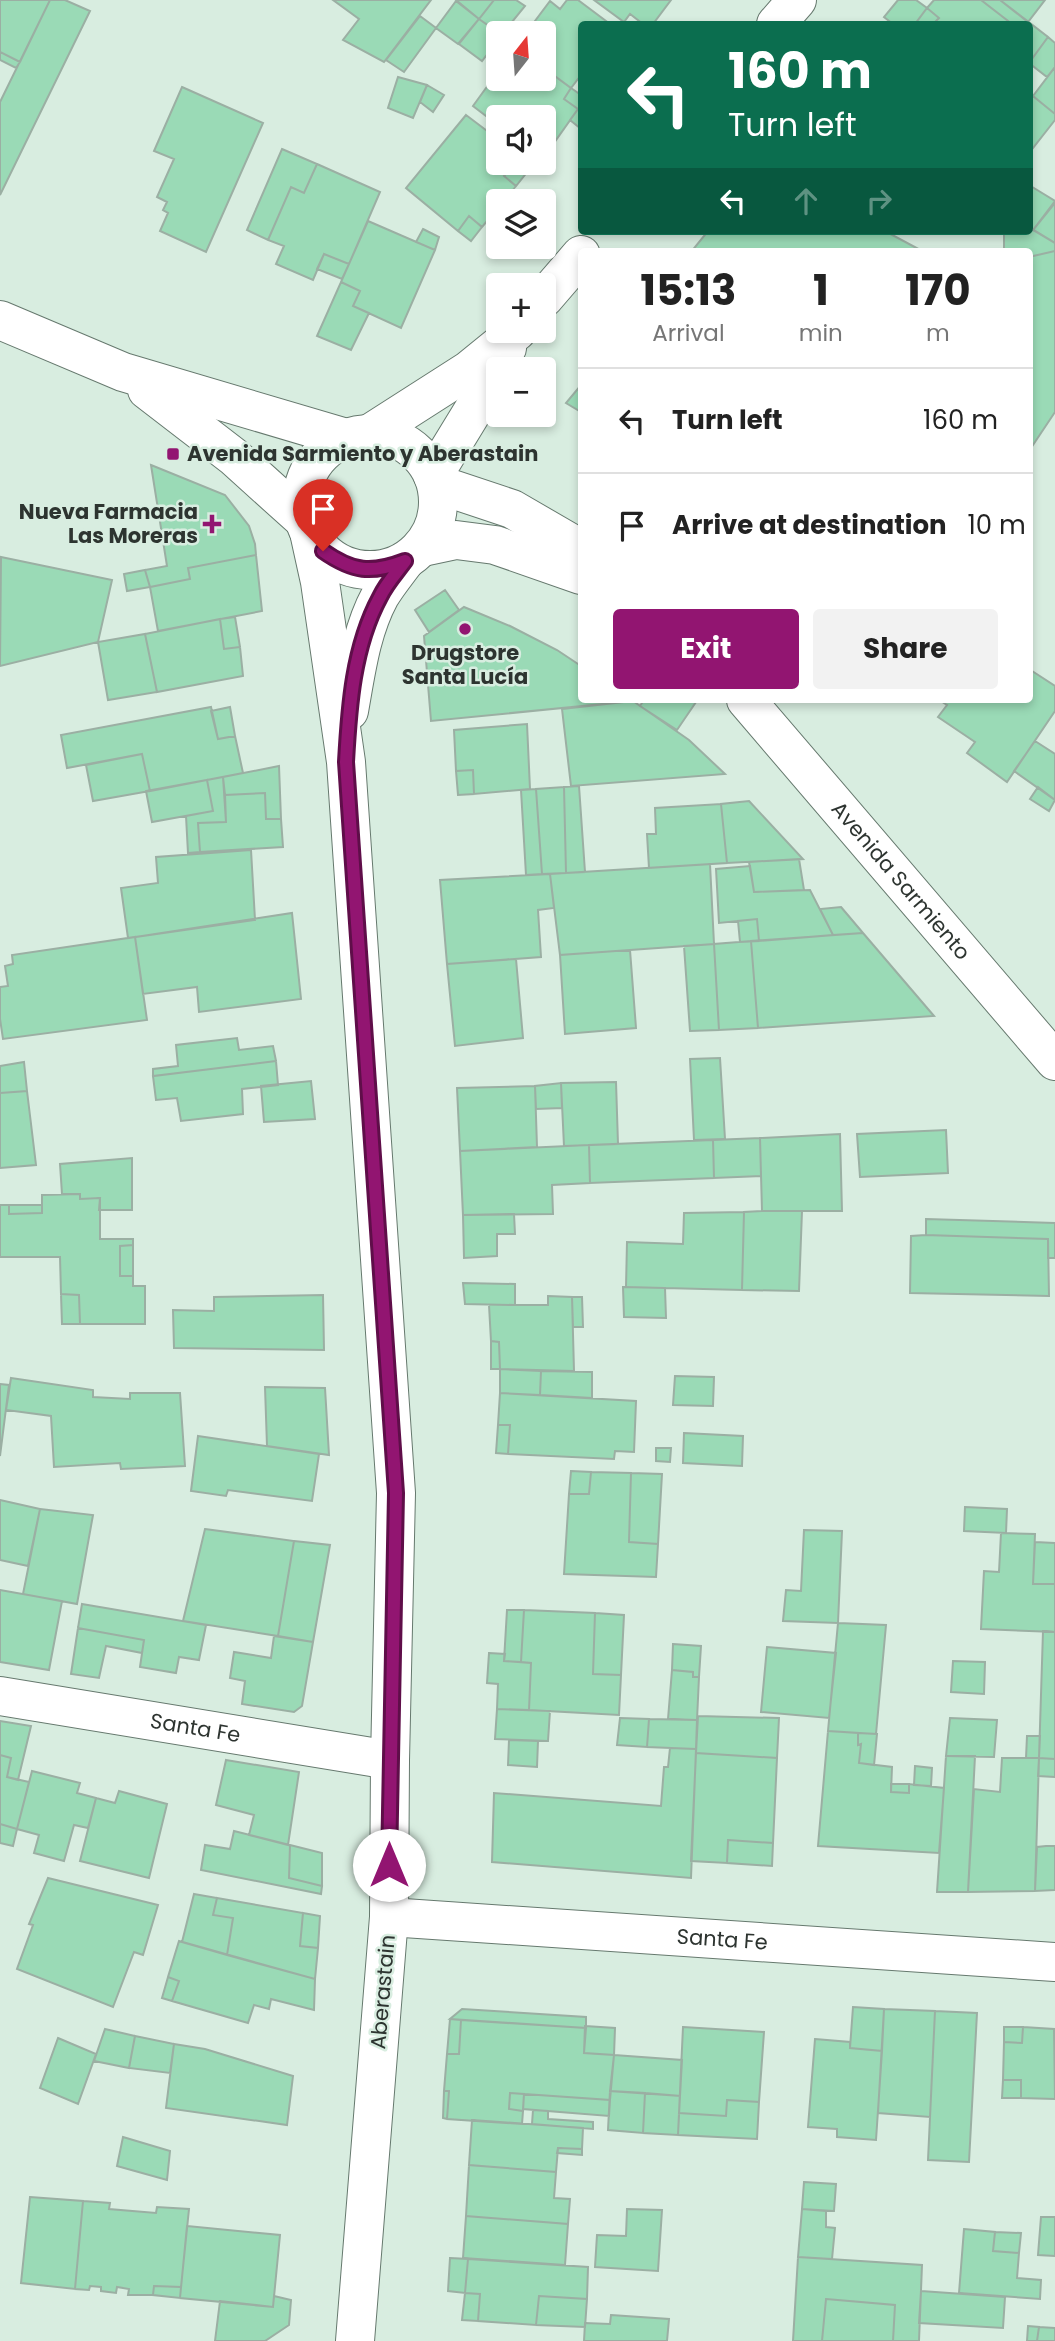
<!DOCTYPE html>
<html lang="en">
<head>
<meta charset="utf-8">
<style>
  body { margin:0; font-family:Poppins,sans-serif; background:#f2f2f2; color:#222; height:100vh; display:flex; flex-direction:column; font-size:26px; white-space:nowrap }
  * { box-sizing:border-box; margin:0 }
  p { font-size:23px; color:#767676 }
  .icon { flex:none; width:38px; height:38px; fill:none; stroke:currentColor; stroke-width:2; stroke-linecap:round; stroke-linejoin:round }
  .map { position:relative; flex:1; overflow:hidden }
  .drawer { position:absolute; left:578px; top:248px; width:455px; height:455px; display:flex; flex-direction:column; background:#fff; border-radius:7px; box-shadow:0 4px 10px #0003 }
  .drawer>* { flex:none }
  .hud { position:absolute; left:578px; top:21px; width:455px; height:214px; border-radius:7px; box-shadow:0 4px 10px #0003; background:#0b6e4f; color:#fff; overflow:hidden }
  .needle { width:46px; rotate:17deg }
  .buttons { position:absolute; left:486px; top:21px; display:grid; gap:14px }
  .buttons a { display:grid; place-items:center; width:70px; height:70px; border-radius:7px; background:#fff; box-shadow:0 4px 10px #0003; font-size:35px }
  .pin { position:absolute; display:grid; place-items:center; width:60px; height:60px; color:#fff; margin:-72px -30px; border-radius:50% 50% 50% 0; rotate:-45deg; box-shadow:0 0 7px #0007 }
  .pin .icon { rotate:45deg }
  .me { position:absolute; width:77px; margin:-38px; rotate:0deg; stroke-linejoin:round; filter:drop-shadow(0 0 5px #0008) }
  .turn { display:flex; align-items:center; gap:24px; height:147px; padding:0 35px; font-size:32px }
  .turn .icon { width:91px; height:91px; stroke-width:2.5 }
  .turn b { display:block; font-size:49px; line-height:60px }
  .lanes { display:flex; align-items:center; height:66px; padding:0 35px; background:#0003; justify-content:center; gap:35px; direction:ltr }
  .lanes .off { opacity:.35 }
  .eta { display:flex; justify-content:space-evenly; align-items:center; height:119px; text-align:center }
  .eta b { font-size:42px; font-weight:700; line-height:49px }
  .cta { display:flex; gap:14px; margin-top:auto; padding:14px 35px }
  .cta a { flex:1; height:80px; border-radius:7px; background:#921571; color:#fff; font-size:28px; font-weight:700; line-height:80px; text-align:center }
  .cta a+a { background:#f2f2f2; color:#222 }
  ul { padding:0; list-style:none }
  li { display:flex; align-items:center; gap:21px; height:105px; padding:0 35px; border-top:2px solid #e0e0e0 }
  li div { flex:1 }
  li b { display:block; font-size:26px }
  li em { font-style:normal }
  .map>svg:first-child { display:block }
</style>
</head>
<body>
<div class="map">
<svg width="1055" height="2341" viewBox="0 0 1055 2341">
  <rect width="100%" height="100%" fill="#d8ede0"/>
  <path fill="#9adab6" stroke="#9bafa3" stroke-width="2" d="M0,0H50L20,62L0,52Z
    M50,0H65L90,11L0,195V102Z
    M333,0H431L384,62L343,40L359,19Z
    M456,0H494L479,19Z
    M494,0H516L525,6L503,33H499L479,19Z
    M567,0H578L610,24H581V75L571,88L544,68V33H526L550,1L560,9Z
    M594,0H671L653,24H643L630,14L624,22Z
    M898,0H916L927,8L915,24H893L884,17Z
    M934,0H981L1012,24H933L939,18L927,8Z
    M981,0H1000L1048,37L1029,63V24H1012Z
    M1000,0H1045L1028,22Z
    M456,1L479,19L458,44L436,28Z
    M927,8L939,18L933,24H915Z
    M420,16L436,28L404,72L386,60Z
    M479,19L499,33V39L482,61L459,44Z
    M1048,37L1055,43V67L1047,77L1029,63Z
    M0,52L20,62L16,68L0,60Z
    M1055,67V114L1033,96Z
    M544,68L571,88L564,99L578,109L544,157V117H499V126L473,106L499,70V79H544Z
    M398,77L427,85L413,118L388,108Z
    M427,85L444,95L433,112L420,102Z
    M182,87L263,123L206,252L160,231L168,213L163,210L167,202L157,197L174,159L154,151Z
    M571,88L581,95V129L570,120L578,109L564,99Z
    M1033,96L1055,114V120L1029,153V100Z
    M466,115L499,140V163H515L504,176L516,186L504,201H499V207L482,227L469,216L458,231L406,188Z
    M282,149L317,164L304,193L291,187L268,240L247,230Z
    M515,163H528L532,166L516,186L504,176Z
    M317,164L380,192L349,264L324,254L313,280L276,264L284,246L268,240L291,187L304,193Z
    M1029,185L1055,201L1033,230L1029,227Z
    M1055,203V243L1033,230Z
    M469,216L482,227L471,241L458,231Z
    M368,221L435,250L401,328L353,306L360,291L341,282Z
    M1029,227L1055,243V251L1029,257V252H1004V231H1029Z
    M423,229L439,237L435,250L416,242Z
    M708,231H885L924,252H691Z
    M1055,251V412L1029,451V257Z
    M324,254L349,264L342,279L317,269Z
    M341,282L360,291L353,306L369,313L351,350L317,336Z
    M581,385V412L566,403Z
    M151,465L225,495L249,526L255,544L256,555L188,568L190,579L150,587L145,570L167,566Z
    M256,555L262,611L158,631L150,587L190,579L188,568Z
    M1,557L112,580L98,642L0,666Z
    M145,570L150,587L127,591L124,574Z
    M445,590L459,610L429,632L415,610Z
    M464,607L510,626L557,650L581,666V700L633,701L431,721L424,636Z
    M235,617L240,647L224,649L220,619Z
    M220,619L224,649L240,647L243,676L157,692L145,634Z
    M145,634L157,692L108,700L98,642Z
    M1029,669L1055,686V711L1007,782L967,753L975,742L938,717L947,705L939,700H1029Z
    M644,700H693L696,702L677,730L640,706Z
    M633,701L689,740L725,774L571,786L562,709Z
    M211,707L218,739L235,736L243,773L150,791L142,754L67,768L61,735Z
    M230,707L235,736L218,739L211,711Z
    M527,724L530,789L474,794L473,770L456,771L454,730Z
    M1035,741L1055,754V800L1014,771Z
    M142,754L150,791L93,801L86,765Z
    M279,766L281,819H266L265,793L225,795L223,777Z
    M473,770L474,794L458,795L456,771Z
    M223,777L226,822L198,823L200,852L188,853L186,816L213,811L207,780Z
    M207,780L213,811L152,822L146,791Z
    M579,786L585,872L566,873L564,787Z
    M564,787L566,873L542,874L536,789Z
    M1038,787L1055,800L1049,811L1030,799Z
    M536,789L542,874L526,875L521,790Z
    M265,793L266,819H281L283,847L200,852L198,823L226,822L225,795Z
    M749,801L803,859L727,863L721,804Z
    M721,804L727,863L649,868L647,834H656L655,808Z
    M251,850L255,920L128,938L121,888L158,883L156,857Z
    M799,859L804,890L754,892L749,862Z
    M710,864L714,944L560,955L550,874Z
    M750,866L754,892L810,890L833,935L759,941L757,919L719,923L716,869Z
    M550,874L554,908L538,910L541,957L447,964L440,880Z
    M841,907L863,933L833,935L820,909Z
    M292,913L301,999L199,1012L197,987L143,994L135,937Z
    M757,919L759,941L740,942L738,921Z
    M863,933L934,1016L758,1028L751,941Z
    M135,937L147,1020L3,1039L0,1019V987L8,986L5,966L13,964L12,955Z
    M751,941L758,1028L719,1030L714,944Z
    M714,944L719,1030L690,1031L684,946Z
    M630,950L636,1028L565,1034L560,955Z
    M516,959L523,1038L455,1046L447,964Z
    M237,1038L239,1050L273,1046L276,1061L153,1076V1069L178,1066L176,1045Z
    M720,1058L725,1139L694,1140L690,1059Z
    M276,1061L278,1085L242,1089L243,1114L181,1121L177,1098L156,1100L153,1076Z
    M24,1062L27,1091L0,1093V1066Z
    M311,1081L315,1119L264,1122L261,1086Z
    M616,1082L618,1144L564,1146L561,1083Z
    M561,1083L562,1108L536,1109L535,1086Z
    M535,1086L537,1147L460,1151L457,1088Z
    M27,1091L36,1165L0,1168V1093Z
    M946,1130L948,1173L860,1177L857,1134Z
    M840,1134L842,1211H762L760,1138Z
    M760,1138L761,1176L714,1178L713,1140Z
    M713,1140L714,1178L590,1183L589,1145Z
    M589,1145L590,1183L552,1185L553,1214L463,1215L460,1151Z
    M132,1158V1210H99L100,1198L80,1199V1194H62L60,1164Z
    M80,1194V1199L100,1198V1239H133V1245L120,1246V1276H133V1286H145V1324H80L79,1295L61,1294L60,1257H0V1205H9V1214L42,1213V1195Z
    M9,1205H42V1213L9,1214Z
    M762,1211H802L799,1291L742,1290L744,1212Z
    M744,1212L742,1290L626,1287L627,1242L683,1244L684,1213Z
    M514,1214L515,1234H497V1256L464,1258L463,1215Z
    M926,1219L1055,1223V1258H1048V1239L926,1235Z
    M926,1235L1048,1239L1049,1296L910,1293L911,1236Z
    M133,1245V1276H120V1246Z
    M463,1283L515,1284V1305L465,1304Z
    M623,1287L665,1288L666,1318L624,1317Z
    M61,1294L79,1295L80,1324H62Z
    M323,1295L324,1350L174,1348L173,1310L214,1311V1297Z
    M548,1296L572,1297L574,1371L500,1369L499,1342L491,1341L489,1305H548Z
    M572,1297H582L583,1327H573Z
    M491,1341L499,1342L500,1369H491Z
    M500,1369L541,1371L540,1395L500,1393Z
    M541,1371L592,1372V1398L540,1395Z
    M675,1376L714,1377L713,1406L673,1405Z
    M11,1378L93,1390V1397L130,1399V1393H180L185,1466L121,1469L120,1463L54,1467L51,1416L6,1410Z
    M0,1384L9,1385L0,1456Z
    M265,1387L325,1388L329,1455L267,1446Z
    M500,1393L636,1401L634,1452L615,1451L614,1459L508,1454L510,1425H498Z
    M498,1425H510L508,1454L496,1453Z
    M684,1433L743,1436L742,1466L683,1463Z
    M198,1436L319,1454L312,1501L228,1490L226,1496L191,1491Z
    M656,1448H671L670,1462L656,1461Z
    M571,1471L591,1472L589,1494H569Z
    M591,1472L631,1473L629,1542L658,1544L656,1577L564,1574L569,1494H589Z
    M631,1473L662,1474L658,1544L629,1542Z
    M0,1500L40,1509L28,1566L0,1560Z
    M965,1507L1007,1509L1006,1533L964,1531Z
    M40,1509L93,1515L77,1604L23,1594Z
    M205,1529L294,1541L278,1636L183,1621Z
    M804,1530L842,1531L838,1623L783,1621L786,1590L801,1591Z
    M1001,1533L1035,1534L1033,1584H1055V1632L981,1629L984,1571L999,1572Z
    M294,1541L330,1545L313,1642L278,1636Z
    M1035,1542L1055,1543V1584H1033Z
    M0,1590L62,1601L49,1670L0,1662Z
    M82,1604L206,1625L199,1660L179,1657L176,1673L140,1667L144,1640L78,1628Z
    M507,1610H524L521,1662L504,1661Z
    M524,1610L595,1613L593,1674L621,1675L619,1715L529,1710L531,1663L521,1662Z
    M595,1613L624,1615L621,1675L593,1674Z
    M838,1623L886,1625L876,1734L828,1731Z
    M78,1628L144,1640L142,1653L106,1646L99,1678L71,1674Z
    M1043,1631L1055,1632V1759L1039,1758Z
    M274,1636L313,1642L302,1706L294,1712L242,1704L245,1681L230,1678L234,1652L271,1658Z
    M673,1644L701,1646L699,1677H693V1672L672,1670Z
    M767,1647L836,1653L829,1718L761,1712Z
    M489,1653L505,1654L504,1661L531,1663L529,1710L497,1709L498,1684L487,1683Z
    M953,1661L985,1662L984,1694L951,1692Z
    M672,1670L693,1672V1677H699L697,1720L668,1719Z
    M497,1709L550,1711L548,1741L495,1739Z
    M698,1716L779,1718L777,1758L696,1753Z
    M620,1718L649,1719L647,1747L617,1745Z
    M950,1718L997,1720L994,1757L946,1756Z
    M649,1719L697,1720L696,1749L647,1747Z
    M0,1721L31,1726L18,1780L7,1777L11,1758L0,1755Z
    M828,1731L858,1733V1745L861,1744L859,1763L892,1767L891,1792L909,1793V1784L944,1788L939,1853L818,1846Z
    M858,1733L877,1734L874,1765L859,1763L861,1744L858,1745Z
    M1027,1736H1040L1039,1758H1026Z
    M509,1740L538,1741L537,1767L508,1765Z
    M670,1748L696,1749L691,1878L492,1862L494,1793L661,1806L664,1767H668Z
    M696,1753L777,1758L773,1843L728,1840L727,1863L691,1861Z
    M0,1755L11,1758L7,1777L29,1782L17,1829L0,1824Z
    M946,1756H975L968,1892H937Z
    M1002,1758H1039L1035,1891L968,1892L974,1789L1000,1792Z
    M1039,1758L1055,1759V1777L1038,1776Z
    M226,1760L299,1772L288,1845L249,1835L254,1815L216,1805Z
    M915,1766L932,1768L931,1786L914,1785Z
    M32,1771L80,1783L77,1793L96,1798L88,1828L74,1825L64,1861L34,1853L39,1835L17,1829Z
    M891,1784H909V1793L891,1792Z
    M119,1791L167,1804L149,1878L80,1861L96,1798L115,1803Z
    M0,1824L17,1829L13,1846L0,1843Z
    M234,1831L290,1845L289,1878L322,1886L321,1894L201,1870L205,1845L230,1849Z
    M728,1840L773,1843L772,1866L727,1863Z
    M290,1845L322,1853V1886L289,1878Z
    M1046,1846H1055V1890L1035,1891L1037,1847Z
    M48,1878L158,1905L143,1955L134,1952L113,2007L17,1969L33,1925L29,1924Z
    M194,1894L217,1898L213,1915L233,1918L227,1955L182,1942Z
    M217,1898L303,1913L300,1946L318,1948L315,1979L227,1955L233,1918L213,1915Z
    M303,1913L320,1916L318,1948L300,1946Z
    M179,1941L315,1979L314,2010L271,1999L269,2009L254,2005L248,2023L172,2001L179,1981L168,1977Z
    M168,1977L179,1981L172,2001L162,1998Z
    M853,2007L884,2009L882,2051L850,2048Z
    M462,2009L586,2017V2028L450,2019Z
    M884,2009L935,2011L930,2117L878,2113Z
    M935,2011L977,2013L969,2162L928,2160Z
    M450,2019L461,2020L459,2054H447Z
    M461,2020L586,2028L584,2053L614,2055L610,2100L510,2093L509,2109L523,2111L522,2124L447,2119L449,2091H444L447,2054H459Z
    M585,2026L615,2028L614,2055L584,2053Z
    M683,2027L764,2032L759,2102L727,2100L726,2116L679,2113Z
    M1004,2027H1023L1022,2043L1004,2042Z
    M1023,2027L1054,2029L1055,2099L1021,2098V2080H1003L1004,2042L1022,2043Z
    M105,2029L135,2036L129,2068L94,2061Z
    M135,2036L174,2044L170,2073L129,2068Z
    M58,2038L96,2054L78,2104L40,2088Z
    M815,2039L850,2042V2048L882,2051L876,2140L837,2137V2129L808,2127Z
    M174,2044L205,2049L293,2076L287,2125L166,2108Z
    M614,2055L682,2060L680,2096L610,2091Z
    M1003,2080H1021V2098H1002Z
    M444,2091H449L447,2119L443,2118Z
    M610,2091L645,2093L643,2133L608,2130Z
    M510,2093L524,2094L523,2111L509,2109Z
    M645,2093L680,2096L678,2135L643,2133Z
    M524,2094L610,2100L609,2116L523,2109Z
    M727,2100L759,2102L757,2139L678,2135L679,2113L726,2116Z
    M533,2110L548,2111V2119L593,2122V2129L532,2124Z
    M472,2120L583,2128L582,2149L558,2148L556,2172L469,2165Z
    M123,2137L170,2151L167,2180L117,2166Z
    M558,2148L582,2149V2155L557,2153Z
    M469,2165L556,2172L554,2198L570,2199L568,2224L466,2216Z
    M804,2182L836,2184L834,2211L802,2209Z
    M30,2197L83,2201L75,2289L21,2283Z
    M83,2201L110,2203L109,2209L156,2213L157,2207L189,2209L181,2287L154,2286L153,2295H128L129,2289L117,2287L116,2293L101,2291V2287L90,2286L89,2290L75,2289Z
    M627,2209L662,2210L658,2271L595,2267L597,2235L626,2236Z
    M802,2209L826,2211V2227L835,2228L832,2259L798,2257Z
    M466,2216L568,2224L565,2265L463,2258Z
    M1041,2217H1055V2256L1038,2255Z
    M187,2226L280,2235L273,2307L180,2298Z
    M964,2229L995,2232L993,2251L1019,2253L1017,2278L1041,2280L1040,2299L959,2293Z
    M995,2232L1021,2233L1019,2253L993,2251Z
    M798,2257L922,2265L919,2341H893L895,2305L826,2299L822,2341H793Z
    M450,2258L468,2259L465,2293L448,2291Z
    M468,2259L588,2267L587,2299L539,2296L536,2325L478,2321L480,2294L465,2293Z
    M154,2286L181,2287L180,2298L153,2295Z
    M921,2291L1005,2297L1003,2328L919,2323Z
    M465,2293L480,2294L478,2321L462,2320Z
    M274,2296L291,2300L289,2325L265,2341H215L220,2301L273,2307Z
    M539,2296L587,2299L585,2327L536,2325Z
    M826,2299L895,2305L893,2341H822Z
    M611,2315L669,2319L667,2341H584L585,2323L610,2324Z
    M1028,2326L1039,2327L1037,2341H1027Z
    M1039,2327L1055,2328V2341H1037Z"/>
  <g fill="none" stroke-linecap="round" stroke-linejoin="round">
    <g stroke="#66796e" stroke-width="40">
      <g id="minor">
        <path d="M776,24L797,0"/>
        <path d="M544,298L581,255"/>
        <path d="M0,320L123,372L346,438"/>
        <path d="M147,390L234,457L305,521"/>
        <path d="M369,434L469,370L517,331"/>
        <circle cx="370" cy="502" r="68"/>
        <path d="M433,476L477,404L507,348"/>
        <path d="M437,484L512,509L581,549"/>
        <path d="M309,532L320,582L346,762L396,1493L390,1760L389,1917L355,2341"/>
        <path d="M423,547L456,540L495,545L581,575"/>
        <path id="s1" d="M746,700L1055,1061"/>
        <path d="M349,711C356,672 361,631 380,596C387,584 397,572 405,561"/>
        <path id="s2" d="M0,1696L390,1760"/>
        <path id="s3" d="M389,1917L1055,1962"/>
      </g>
    </g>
    <use href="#minor" stroke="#fff" stroke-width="38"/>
  </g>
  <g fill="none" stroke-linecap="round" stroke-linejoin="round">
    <g stroke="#5f0e49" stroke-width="18">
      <path id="route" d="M323,551C353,572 371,574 405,561C397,572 386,584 380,597C353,647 349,707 346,762L396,1493L389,1865"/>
    </g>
    <use href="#route" stroke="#921571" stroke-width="12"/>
  </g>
  <g fill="#921571" stroke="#d8ede0" stroke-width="2.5">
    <rect x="166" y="447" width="14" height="14" rx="3.5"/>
    <path d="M208.5 513.5h7v7h7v7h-7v7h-7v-7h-7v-7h7z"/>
    <circle cx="465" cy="629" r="7"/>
  </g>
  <g text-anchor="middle" stroke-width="5" stroke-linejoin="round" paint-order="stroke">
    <g font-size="21" font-weight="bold" fill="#2d3430" stroke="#d8ede0" text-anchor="start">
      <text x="187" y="461">Avenida Sarmiento y Aberastain</text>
      <text x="198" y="519" text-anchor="end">Nueva Farmacia<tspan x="198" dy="24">Las Moreras</tspan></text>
      <text x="465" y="660" text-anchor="middle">Drugstore<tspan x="465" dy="24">Santa Lucía</tspan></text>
    </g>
    <g font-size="21" fill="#2d3430" stroke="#d8ede0">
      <text dy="7" stroke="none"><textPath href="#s1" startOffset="238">Avenida Sarmiento</textPath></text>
      <text dy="7" stroke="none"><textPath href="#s2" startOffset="198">Santa Fe</textPath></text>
      <text dy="7" stroke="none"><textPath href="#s3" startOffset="334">Santa Fe</textPath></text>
      <text transform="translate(383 1992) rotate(-85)" y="7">Aberastain</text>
    </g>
  </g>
</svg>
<div class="buttons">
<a><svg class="needle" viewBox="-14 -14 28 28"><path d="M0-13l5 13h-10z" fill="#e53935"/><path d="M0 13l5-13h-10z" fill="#767676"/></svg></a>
<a><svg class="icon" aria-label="sound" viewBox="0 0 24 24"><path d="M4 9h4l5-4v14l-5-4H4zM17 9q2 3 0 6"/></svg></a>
<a><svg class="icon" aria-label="layers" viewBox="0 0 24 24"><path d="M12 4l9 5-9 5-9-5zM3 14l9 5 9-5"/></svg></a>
<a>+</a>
<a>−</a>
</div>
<div class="pin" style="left:323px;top:551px;background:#d93025"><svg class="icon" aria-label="arrive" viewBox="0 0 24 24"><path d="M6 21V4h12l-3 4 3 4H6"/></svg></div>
<svg class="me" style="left:389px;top:1865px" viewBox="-20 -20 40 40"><circle r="19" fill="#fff"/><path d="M0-13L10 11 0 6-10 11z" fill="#921571"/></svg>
<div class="hud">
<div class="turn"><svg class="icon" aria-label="left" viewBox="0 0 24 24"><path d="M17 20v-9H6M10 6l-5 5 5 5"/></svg><div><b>160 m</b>Turn left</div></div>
<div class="lanes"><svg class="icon" aria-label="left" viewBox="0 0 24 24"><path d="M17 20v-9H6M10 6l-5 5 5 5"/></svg><svg class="icon off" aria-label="ahead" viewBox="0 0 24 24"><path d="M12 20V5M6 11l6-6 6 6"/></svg><svg class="icon off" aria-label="right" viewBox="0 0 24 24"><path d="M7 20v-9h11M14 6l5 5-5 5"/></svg></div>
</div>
<section class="drawer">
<div class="eta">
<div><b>15:13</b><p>Arrival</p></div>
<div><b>1</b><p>min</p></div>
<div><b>170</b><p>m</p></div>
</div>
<ul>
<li><svg class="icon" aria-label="left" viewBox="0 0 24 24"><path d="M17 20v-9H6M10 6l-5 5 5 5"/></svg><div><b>Turn left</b></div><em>160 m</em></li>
<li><svg class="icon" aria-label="arrive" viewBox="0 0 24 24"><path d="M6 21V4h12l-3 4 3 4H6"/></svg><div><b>Arrive at destination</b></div><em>10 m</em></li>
</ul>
<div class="cta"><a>Exit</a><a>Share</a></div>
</section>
</div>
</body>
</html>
